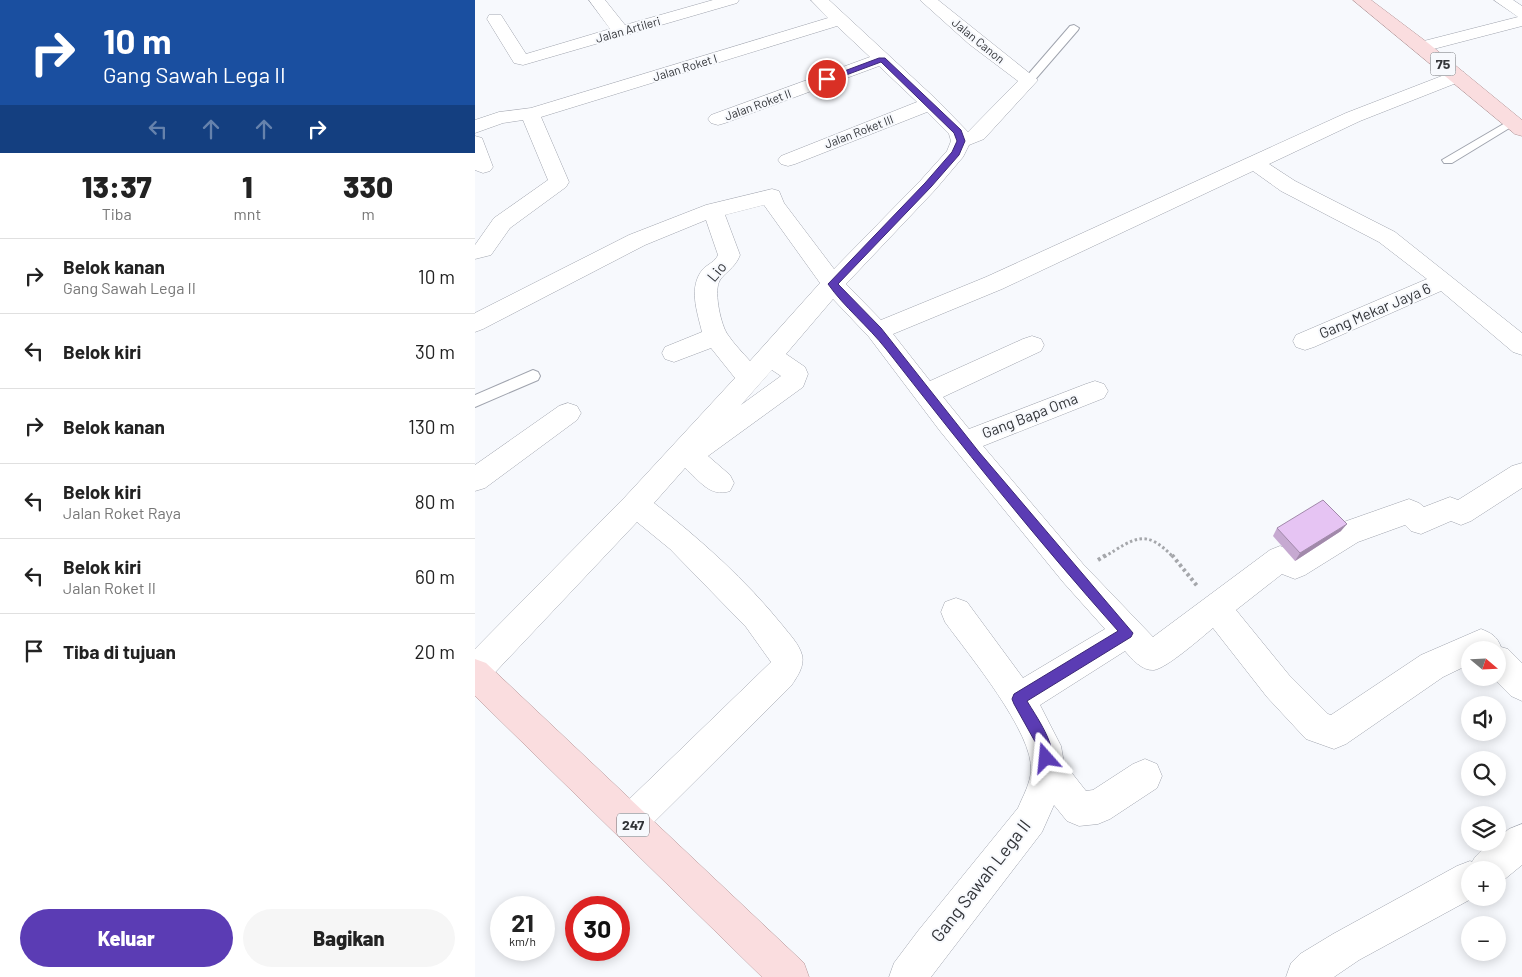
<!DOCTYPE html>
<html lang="id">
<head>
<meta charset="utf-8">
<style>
  body { margin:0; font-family:Barlow,sans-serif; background:#f6f6f6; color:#222; height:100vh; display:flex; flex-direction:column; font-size:19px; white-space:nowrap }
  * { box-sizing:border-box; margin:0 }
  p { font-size:16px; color:#767676 }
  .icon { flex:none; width:28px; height:28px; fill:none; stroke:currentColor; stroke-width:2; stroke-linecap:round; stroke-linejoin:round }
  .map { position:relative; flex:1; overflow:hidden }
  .drawer { display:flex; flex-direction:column; background:#fff; width:475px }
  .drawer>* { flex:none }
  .guide { background:#1a4fa0; color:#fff; overflow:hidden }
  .needle { width:32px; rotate:109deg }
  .controls { position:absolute; left:986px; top:641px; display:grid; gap:10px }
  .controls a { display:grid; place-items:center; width:45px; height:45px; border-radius:50%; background:#fff; box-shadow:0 2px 12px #0003; font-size:25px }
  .speed { position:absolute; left:15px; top:896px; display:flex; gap:10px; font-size:25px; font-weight:700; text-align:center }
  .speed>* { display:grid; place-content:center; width:65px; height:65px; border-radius:50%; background:#fff; box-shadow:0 2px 12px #0003; line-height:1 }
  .speed small { font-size:12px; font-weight:400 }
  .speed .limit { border:8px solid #d22; background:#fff; color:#111 }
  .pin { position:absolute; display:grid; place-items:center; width:42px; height:42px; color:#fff; margin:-21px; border:2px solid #fff; border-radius:50%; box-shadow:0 1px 5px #0007 }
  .me { position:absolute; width:55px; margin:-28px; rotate:342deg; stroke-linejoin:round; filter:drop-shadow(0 0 4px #0008) }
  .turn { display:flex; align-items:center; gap:18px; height:105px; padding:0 20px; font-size:22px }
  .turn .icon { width:65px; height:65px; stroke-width:2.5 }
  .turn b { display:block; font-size:35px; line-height:42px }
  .lanes { display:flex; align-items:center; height:48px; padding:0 20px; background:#0003; justify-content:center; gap:25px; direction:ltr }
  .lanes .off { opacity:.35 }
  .eta { display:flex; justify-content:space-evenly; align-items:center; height:85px; text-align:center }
  .eta b { font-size:30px; font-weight:800; line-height:35px }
  .cta { display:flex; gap:10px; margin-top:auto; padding:10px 20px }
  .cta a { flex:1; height:58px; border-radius:30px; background:#5b3cb4; color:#fff; font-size:20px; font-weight:800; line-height:58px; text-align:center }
  .cta a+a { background:#f6f6f6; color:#222 }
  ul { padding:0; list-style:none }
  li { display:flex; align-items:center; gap:15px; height:75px; padding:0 20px; border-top:1px solid #e0e0e0 }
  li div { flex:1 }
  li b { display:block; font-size:19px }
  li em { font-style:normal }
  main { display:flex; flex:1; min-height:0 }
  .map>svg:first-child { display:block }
</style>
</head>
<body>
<main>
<section class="drawer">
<div class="guide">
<div class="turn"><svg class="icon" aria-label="right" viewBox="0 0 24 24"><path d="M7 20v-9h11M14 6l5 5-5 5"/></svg><div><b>10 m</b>Gang Sawah Lega II</div></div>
<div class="lanes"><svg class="icon off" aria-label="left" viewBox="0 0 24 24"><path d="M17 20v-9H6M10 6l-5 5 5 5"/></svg><svg class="icon off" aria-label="ahead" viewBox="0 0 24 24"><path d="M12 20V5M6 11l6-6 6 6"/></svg><svg class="icon off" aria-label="ahead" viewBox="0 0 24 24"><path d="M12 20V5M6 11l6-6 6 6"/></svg><svg class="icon" aria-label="right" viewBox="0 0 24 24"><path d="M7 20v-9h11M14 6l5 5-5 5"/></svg></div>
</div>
<div class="eta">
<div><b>13:37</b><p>Tiba</p></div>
<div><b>1</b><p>mnt</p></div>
<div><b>330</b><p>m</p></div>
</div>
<ul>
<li><svg class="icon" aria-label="right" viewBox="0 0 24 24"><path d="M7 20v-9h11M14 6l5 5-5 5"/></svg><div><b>Belok kanan</b><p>Gang Sawah Lega II</p></div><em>10 m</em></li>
<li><svg class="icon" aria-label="left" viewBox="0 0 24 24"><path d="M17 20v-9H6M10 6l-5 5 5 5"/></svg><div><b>Belok kiri</b></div><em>30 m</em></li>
<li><svg class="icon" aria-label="right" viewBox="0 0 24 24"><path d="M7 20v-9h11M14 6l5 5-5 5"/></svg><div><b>Belok kanan</b></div><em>130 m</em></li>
<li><svg class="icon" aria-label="left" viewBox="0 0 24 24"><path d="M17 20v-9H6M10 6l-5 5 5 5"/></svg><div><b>Belok kiri</b><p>Jalan Roket Raya</p></div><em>80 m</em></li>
<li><svg class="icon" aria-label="left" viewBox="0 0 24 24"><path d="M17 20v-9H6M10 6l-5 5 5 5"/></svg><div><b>Belok kiri</b><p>Jalan Roket II</p></div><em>60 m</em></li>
<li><svg class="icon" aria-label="arrive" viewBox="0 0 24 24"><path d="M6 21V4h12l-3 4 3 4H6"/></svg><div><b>Tiba di tujuan</b></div><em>20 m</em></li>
</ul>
<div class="cta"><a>Keluar</a><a>Bagikan</a></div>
</section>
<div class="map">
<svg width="1047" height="977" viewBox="0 0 1047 977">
  <rect width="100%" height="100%" fill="#f7f9fd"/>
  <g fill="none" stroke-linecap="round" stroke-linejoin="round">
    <g stroke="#a0a4ae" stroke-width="2">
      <path id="lane" d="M599,25L604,28L603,30L558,82H550L549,80L550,78L595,26Z
        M1037,119L1041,120L1043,122L1041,124L977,163H969L967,160Z
        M58,370L63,372L65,376L63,380L0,407V395Z"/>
    </g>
    <g stroke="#a0a4ae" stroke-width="1">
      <path id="street" d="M114,0H130L150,25L238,0H264L262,3L48,65L39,63L12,19L14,15H26L51,54L135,29Z
        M336,0H354L462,100L493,132L543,81L494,44L445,0H463L563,80L509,139L494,145L488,157L460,190L371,284L406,320L511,277L871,113L977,72L983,71L989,72L992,76L989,80L885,121L794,164L820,181L920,232L1047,333V355L1038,352L966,291L839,347L830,350L821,347L818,341L821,335L952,279L904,242L806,191L778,171L527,289L418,334L455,381L548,339L557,336L566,339L569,345L566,351L468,397L494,429L611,384L620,381L629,384L633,391L629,398L508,446L608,564L678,637L795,550L805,546L819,551L863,524L934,499L944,503L949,507L975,497L983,500L1037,466L1047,463V488L996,521L986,525L976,521L946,534L936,531L930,525L883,542L830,575L820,579L807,574L761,610L814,675L853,714L856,715L946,655L1006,629C1016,633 1022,636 1026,647L1033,649L1047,663V701L1036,696L1018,678H1022V650H995V664L968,677L871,744L859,749L831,739L792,697L738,628C726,638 692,668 679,670C667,671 657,659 650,651L565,705L586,746L589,763L611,791L618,790L658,764L670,759L682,764L687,776L682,788L635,819L623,824L604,826L592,821L579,805L567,832L456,977H414L419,963L443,931L543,808C548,796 555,784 556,771C559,733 493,654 470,622L466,612L470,602L481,598L492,602L548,678L630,629L588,582L465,431L394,337L358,299L311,354L330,367L333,374L328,387L233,456L255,475L259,483L255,491C235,498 224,480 210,468L179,503C225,539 271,580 308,626C315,635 324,644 327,655C330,666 322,677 316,686L167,834L155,840L143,834L137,822L143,810L296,662L271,627L195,549L162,522L11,682L0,686V649L150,497L260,378L236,348L199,362L190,359L187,353L190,347L227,332C222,311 213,287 228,269C233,264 240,262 243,255L231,220L170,245L8,329L0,332V313L154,235L231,205L297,189L304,191L309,203L359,269L446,180L472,151L476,141L474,134L452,112L320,164L313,166L306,164L303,160L306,156L442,102L404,66L250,123L243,125L236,123L233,119L236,115L395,57L362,26L66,117L94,182L91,187L35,228L16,255L0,259V245L19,218L73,180L48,120L28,123L0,133V120L24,112L56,108L353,18ZM289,205L345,283L275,361C268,353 259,344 253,335C246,326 239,293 244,282C247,274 260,269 265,255L250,215ZM297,370L306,376L266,405Z
        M1019,0H1038L1047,6V26L947,52L941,51L938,47L941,43L1043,17Z
        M0,136L7,138L18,167L15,171L8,173L0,170Z
        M93,403L102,406L106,413L102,420L10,488L0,491V465L84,406Z
        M1047,824V865L1025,883L1022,884V870H995V898H998L884,960L859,977H811L816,963L825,954L858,934L982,866L995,861L997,862C1001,854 1014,843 1022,842V839L1034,829Z"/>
    </g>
    <g stroke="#b29496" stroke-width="1">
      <path id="primary" d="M878,0H896L953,43L1047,120V136L1040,134Z
        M0,659L11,663L329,963L334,977H287L0,696Z"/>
    </g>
    <path stroke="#a5a7ab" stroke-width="3" stroke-dasharray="2.5 2.5" stroke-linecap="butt" d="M629,557C659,539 670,527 698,557"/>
    <path stroke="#a5a7ab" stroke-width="4" stroke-dasharray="3 3" stroke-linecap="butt" d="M697,555L723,587
      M623,560L631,555"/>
    <use href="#lane" fill="#fff" fill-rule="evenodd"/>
    <use href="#street" fill="#fff" fill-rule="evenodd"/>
    <use href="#primary" fill="#fadddf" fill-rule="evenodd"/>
  </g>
  <path fill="#c6a9d1" d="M802,528L866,531L820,561L798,536Z"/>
  <path fill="#a189aa" d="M872,524L866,531L820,561L825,553Z"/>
  <path fill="#e6c4f3" stroke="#a189aa" d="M848,500L872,524L825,553L802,528Z"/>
  <path fill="#5b3cb4" stroke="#3b2775" d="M404,58H410L486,130L490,141L484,155L456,187L363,284L406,328L504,452L658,633L656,637L552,701C561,716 583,747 576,763L571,765L566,763L563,747L539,704L537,699L539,694L643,631C562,540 486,445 411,349C393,326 369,307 353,284L450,183L477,152L482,141L479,133L406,62L355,81L348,79Z"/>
  <g text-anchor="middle" stroke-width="4" stroke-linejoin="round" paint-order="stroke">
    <g font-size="12" fill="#323438" stroke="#f7f9fd">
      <text transform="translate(153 30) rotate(-16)" y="4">Jalan Artileri</text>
      <text transform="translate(503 41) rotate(39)" y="4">Jalan Canon</text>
      <text transform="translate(210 68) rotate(-17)" y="4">Jalan Roket I</text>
      <text transform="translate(283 105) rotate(-20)" y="4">Jalan Roket II</text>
      <text transform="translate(384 132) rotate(-21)" y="4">Jalan Roket III</text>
    </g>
    <g fill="#f7f9fd" stroke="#6d6f73" stroke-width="1">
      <rect x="955.5" y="52.5" width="25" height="23" rx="4"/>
      <rect x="142" y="813.5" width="32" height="23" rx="4"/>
    </g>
    <g font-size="14" font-weight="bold" fill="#323438">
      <text x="968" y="69">75</text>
      <text x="158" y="830">247</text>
    </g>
    <g font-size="15" fill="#323438" stroke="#f7f9fd">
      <text transform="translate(242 272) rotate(-50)" y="5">Lio</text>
      <text transform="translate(900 311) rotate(-23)" y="5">Gang Mekar Jaya 6</text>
      <text transform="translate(555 416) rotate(-21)" y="5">Gang Bapa Oma</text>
    </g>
    <g font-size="18" fill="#323438" stroke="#f7f9fd">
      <text transform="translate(506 881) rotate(-52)" y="6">Gang Sawah Lega II</text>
    </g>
  </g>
</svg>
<div class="controls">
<a><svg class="needle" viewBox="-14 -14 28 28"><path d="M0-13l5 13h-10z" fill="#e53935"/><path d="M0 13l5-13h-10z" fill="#767676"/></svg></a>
<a><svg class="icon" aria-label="sound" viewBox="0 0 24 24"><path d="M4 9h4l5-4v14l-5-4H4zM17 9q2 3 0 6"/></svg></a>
<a><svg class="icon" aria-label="search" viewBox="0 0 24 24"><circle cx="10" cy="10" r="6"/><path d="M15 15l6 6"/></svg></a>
<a><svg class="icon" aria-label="layers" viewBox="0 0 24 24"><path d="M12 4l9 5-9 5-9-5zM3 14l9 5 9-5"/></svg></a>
<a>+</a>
<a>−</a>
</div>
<div class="speed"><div>21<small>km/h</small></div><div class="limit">30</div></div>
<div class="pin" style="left:352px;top:79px;background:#d93025"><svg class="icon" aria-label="arrive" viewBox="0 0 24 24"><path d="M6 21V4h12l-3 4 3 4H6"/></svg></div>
<svg class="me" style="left:571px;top:758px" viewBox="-20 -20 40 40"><path d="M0-17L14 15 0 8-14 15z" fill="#5b3cb4" stroke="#fff" stroke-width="4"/></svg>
</div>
</main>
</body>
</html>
